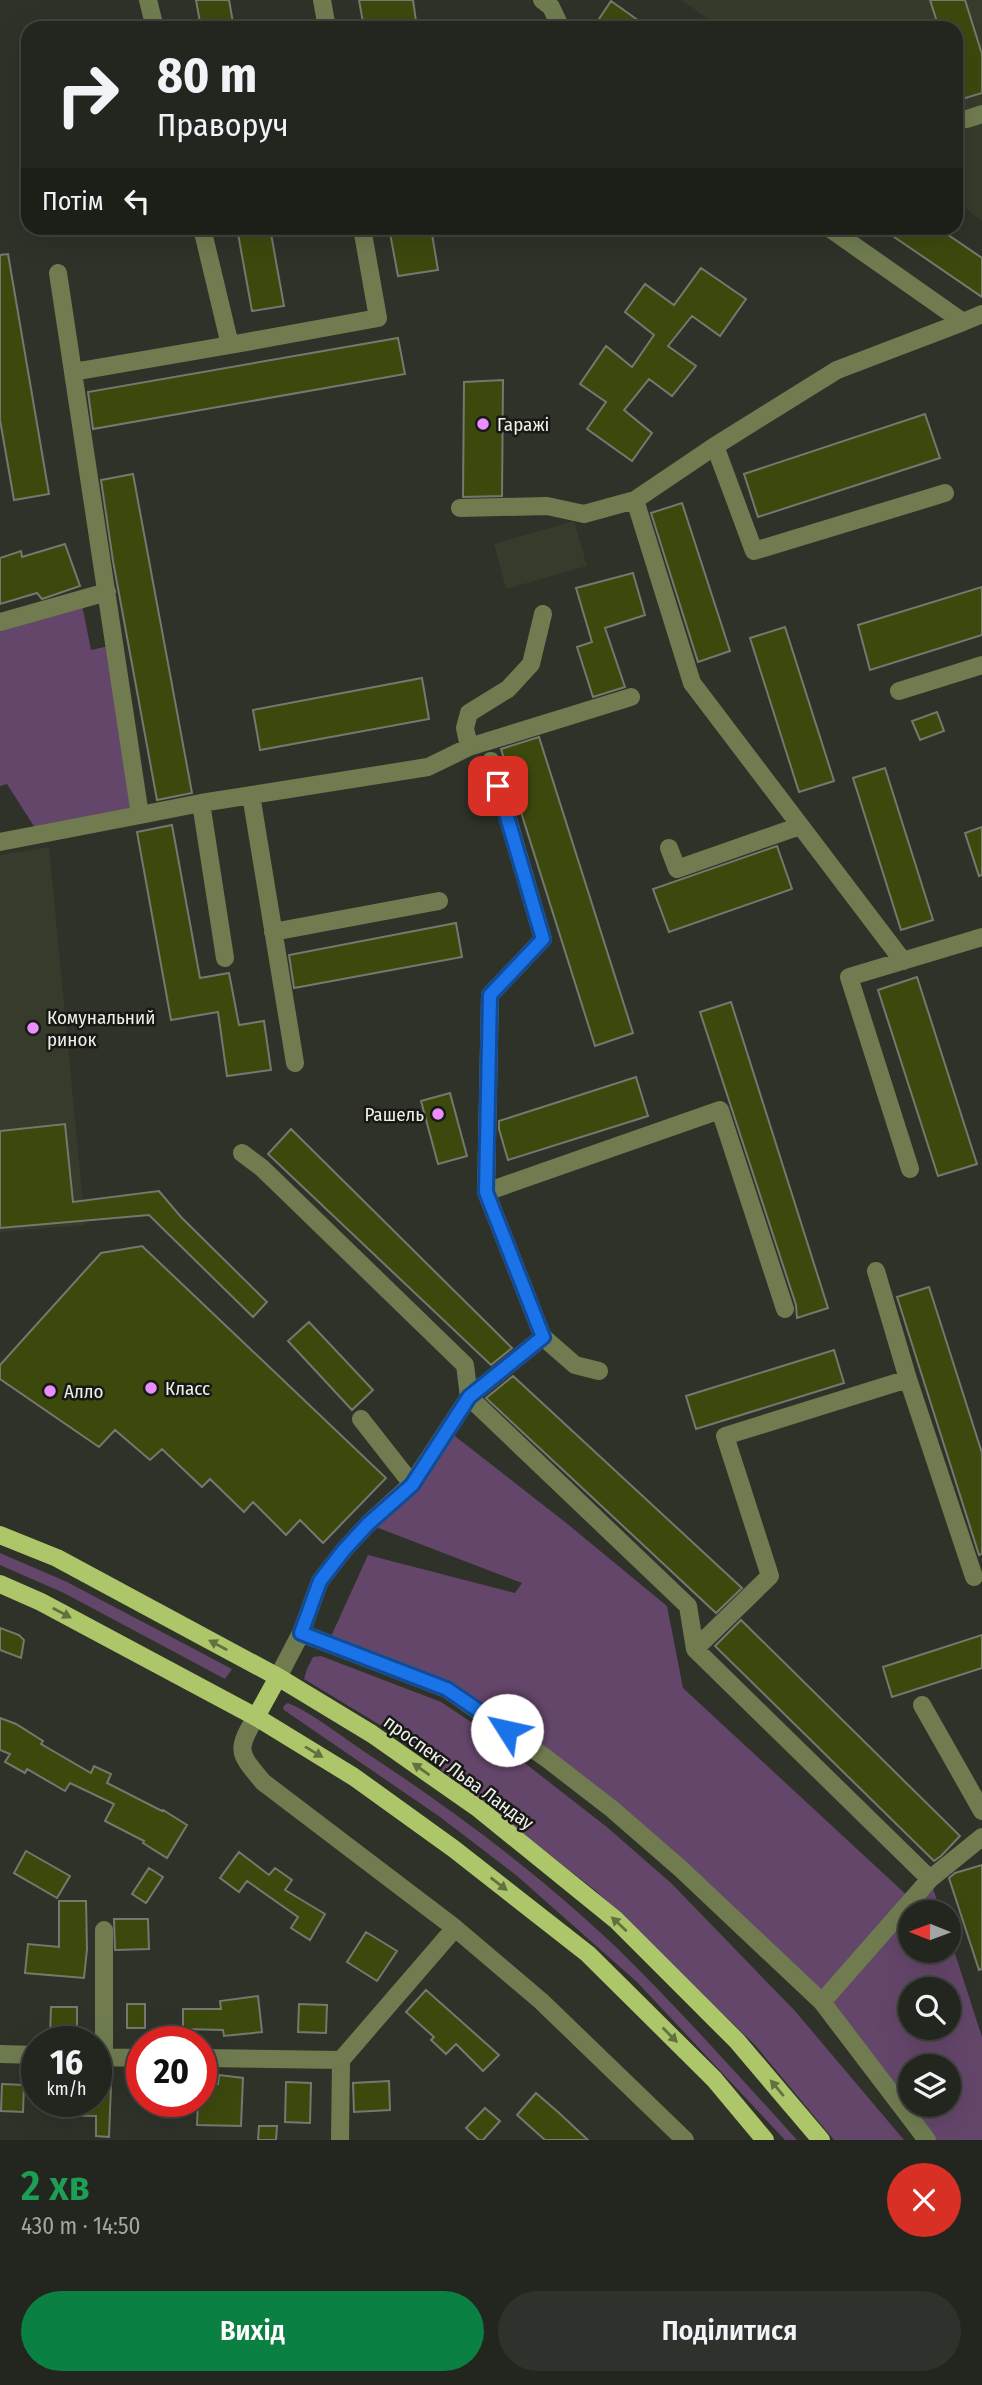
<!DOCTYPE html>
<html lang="uk">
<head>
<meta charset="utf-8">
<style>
  body { margin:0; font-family:"Fira Sans Condensed",sans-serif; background:#2f322c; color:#f1f3f6; height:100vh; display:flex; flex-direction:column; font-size:26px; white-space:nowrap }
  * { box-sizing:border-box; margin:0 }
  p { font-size:23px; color:#a3a5a4 }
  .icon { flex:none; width:38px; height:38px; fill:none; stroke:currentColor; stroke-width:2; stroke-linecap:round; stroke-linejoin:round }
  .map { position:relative; height:2140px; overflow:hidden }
  .drawer { display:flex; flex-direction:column; background:#23261f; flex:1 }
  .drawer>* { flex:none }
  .hud { position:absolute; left:21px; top:21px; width:942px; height:214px; border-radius:21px; box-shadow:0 7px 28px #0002,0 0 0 2px #40433d; background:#23261f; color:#f1f3f6; overflow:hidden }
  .needle { width:46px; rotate:271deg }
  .buttons { position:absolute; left:898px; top:1900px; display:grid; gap:14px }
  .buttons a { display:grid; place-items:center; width:63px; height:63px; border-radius:50%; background:#23261f; box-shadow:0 7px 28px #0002,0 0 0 2px #40433d; font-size:35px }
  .speed { position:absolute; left:21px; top:2026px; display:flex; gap:14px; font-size:35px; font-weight:700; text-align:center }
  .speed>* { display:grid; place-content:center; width:91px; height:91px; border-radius:50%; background:#23261f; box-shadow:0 7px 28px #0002,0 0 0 2px #40433d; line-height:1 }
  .speed small { font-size:18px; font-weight:400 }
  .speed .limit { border:10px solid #d22; background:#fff; color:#111 }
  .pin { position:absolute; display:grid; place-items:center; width:60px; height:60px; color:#fff; margin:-30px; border-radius:14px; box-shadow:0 4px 10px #0006 }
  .me { position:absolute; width:77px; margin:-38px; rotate:305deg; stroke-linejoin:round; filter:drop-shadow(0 0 5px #0008) }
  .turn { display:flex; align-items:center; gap:24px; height:147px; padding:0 21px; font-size:32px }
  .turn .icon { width:91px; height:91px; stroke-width:2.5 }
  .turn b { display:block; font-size:49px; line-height:60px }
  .then { display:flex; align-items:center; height:66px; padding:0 21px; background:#0003; gap:14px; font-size:26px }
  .round { display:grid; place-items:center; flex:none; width:74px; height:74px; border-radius:37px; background:#2f322c }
  .head { display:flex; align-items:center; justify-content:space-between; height:119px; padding:0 21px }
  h1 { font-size:42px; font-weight:600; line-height:52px; color:#1e9e55 }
  .button { display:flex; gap:14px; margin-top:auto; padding:14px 21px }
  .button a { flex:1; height:80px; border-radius:42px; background:#0b8043; color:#fff; font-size:28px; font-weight:600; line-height:80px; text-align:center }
  .button a+a { background:#2f322c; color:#f1f3f6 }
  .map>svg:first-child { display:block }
</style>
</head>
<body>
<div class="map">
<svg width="982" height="2140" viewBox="0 0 982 2140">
  <rect width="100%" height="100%" fill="#2f3229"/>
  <path fill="#363b2c" d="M682,0H982V221L956,201V28H720Z
    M574,521L587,566L506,589L494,544Z
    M49,847L85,1225L0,1232V855Z"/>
  <path fill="#64466a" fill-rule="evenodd" d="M82,605L91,650L109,646L135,813L37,831L7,784L0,786V630Z
    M447,1430L565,1522L667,1606L683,1688L911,1899L930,1879L941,1913H910V1951H948L949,1935L982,2037V2140H927L822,2002L681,1869L447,1689L328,1643L368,1555L515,1593L522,1583L368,1524ZM910,1990H948V2028H910ZM910,2067H948V2105H910Z
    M0,1553L67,1582L232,1669L225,1679L64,1593L0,1565Z
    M321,1656L441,1702L480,1728L608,1828L671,1883L795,2011L904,2140H834L755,2045L596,1891L395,1734L304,1679L307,1669L313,1657Z
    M287,1703C306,1708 349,1742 368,1754C456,1812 543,1877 619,1950C681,2011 739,2076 797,2140H785L637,1982L516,1875L440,1817L284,1710L283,1707Z"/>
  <path fill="#3c490d" stroke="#74786e" stroke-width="2" d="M196,0H229L234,28H201Z
    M359,0H413L417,28H364Z
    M930,0H965L982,54V93L962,99L956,80V28H939Z
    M611,1L649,28H593Z
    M237,228H270L284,306L252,311Z
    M389,228H431L438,270L398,276Z
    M881,228H938L982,258V297Z
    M8,254L49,494L14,500L0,420V255Z
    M701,268L746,299L720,336L692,316L668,346L696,366L672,396L649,379L624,410L652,433L632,461L587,429L606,402L580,384L606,346L632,367L654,335L625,312L645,284L674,305Z
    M398,338L405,374L93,429L88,392Z
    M503,380L502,496L463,497L464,382Z
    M925,414L940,458L758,517L744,474Z
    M133,474L192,793L157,800L113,561L101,480Z
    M682,503L730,651L698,662L651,513Z
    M65,544L80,586L42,599L37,593L0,604V558L21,551L22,557Z
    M633,573L645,615L605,628L625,687L593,697L577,647L592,642L576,588Z
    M982,587V635L870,670L858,625Z
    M785,627L834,781L799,792L750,638Z
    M422,678L429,719L260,750L253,710Z
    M937,712L944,731L920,740L912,721Z
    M539,737L633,1033L595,1046L501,749Z
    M885,768L933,920L901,930L853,778Z
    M172,825L200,978L229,973L239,1025L264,1021L271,1070L227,1076L218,1012L171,1020L137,832Z
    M982,827V875L979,876L965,833Z
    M777,846L792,889L669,932L653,889Z
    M456,923L462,957L294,988L289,955Z
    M917,977L977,1164L938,1176L878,990Z
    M731,1002L828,1308L797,1318L796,1305L700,1012Z
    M636,1077L648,1116L508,1160L499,1129V1121Z
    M450,1093L467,1156L438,1164L421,1101Z
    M65,1124L73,1202L159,1191L181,1217L267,1302L253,1317L149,1215L0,1228V1131Z
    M291,1129L512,1348L491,1365L268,1154Z
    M142,1246L386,1478L323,1543L300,1520L286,1535L253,1502L244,1512L210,1479L202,1487L162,1449L150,1460L115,1430L99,1447L0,1379V1365L101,1253Z
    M929,1287L982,1453V1554L979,1555L897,1297Z
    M309,1322L373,1390L352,1410L288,1341Z
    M834,1350L844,1383L696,1429L686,1396Z
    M513,1376L742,1588L716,1613L486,1398Z
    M741,1620L960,1836L941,1856L934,1861L715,1646Z
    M0,1628L19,1635L24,1640L21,1658L0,1650Z
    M982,1635V1668L892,1697L883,1667Z
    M0,1718L16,1724L43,1741L41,1744L91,1773L94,1766L111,1774L107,1783L162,1811L163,1810L187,1825L167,1858L143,1843L144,1841L105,1821L114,1804L70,1783L65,1791L27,1769L25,1773L5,1762L10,1754L0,1750Z
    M26,1851L70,1876L57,1898L14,1873Z
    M239,1852L269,1875L275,1868L292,1880L285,1890L325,1914L310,1940L291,1928L298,1917L247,1881L239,1892L220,1878Z
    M982,1865V1969L979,1970L949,1878L955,1873Z
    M149,1868L163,1877L146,1903L132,1894Z
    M59,1901H86L87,1949L84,1978L25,1973L28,1944L59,1947Z
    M114,1919H148L149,1949L115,1950Z
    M366,1932L397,1951L377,1981L347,1962Z
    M426,1990L499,2055L483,2071L456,2044L446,2054L431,2040L434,2037L406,2012Z
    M258,1996L262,2032L224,2036L223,2030L183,2029V2009H221L220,2001Z
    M127,2004H145V2028H127Z
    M299,2004L327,2005L326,2033L298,2032Z
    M51,2007H77V2035H50Z
    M219,2075L243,2078L241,2126L197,2125L198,2102H201V2083L218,2084Z
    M389,2081L390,2110L354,2112L353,2083Z
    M286,2082L311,2083L310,2123L285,2122Z
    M2,2084L24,2085L23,2112L1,2111Z
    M96,2086H111L109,2137L96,2136V2116L52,2115L53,2102H96Z
    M536,2093L558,2112L588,2140H545L517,2115Z
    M485,2108L500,2121L483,2140H479L466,2128Z
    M259,2126H277L276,2140H258Z"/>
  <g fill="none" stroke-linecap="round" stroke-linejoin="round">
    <path stroke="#707c50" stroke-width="18" d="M148,0L155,28
      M322,0L327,28
      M542,0L551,7L561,28
      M967,119L982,114
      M202,228L230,345L378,318L362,228
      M829,228L963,322L982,314
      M58,273L73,372L230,345
      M945,493L754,551L715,446L837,370L963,322
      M635,500L692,683L903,961
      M460,508L547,506L584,514L635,500L715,446
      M0,622L107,592
      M899,691L982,665
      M469,747L465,728L469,713L508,689L531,664L543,614
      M251,795L295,1063
      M201,803L225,958
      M140,815L201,803L428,767L469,747L631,697
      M0,842L140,815L73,372
      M669,848L677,869L800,826
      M273,932L439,901
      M242,1153L262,1168L465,1365L469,1397L688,1606L695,1649
      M910,1169L849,977L982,937
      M486,1192L490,995L543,939L491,761
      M876,1271L908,1379
      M543,1337L575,1365L599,1371
      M361,1419L412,1484
      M301,1633L320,1581L344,1550L368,1524L412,1484L469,1397L543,1337L486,1192L720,1110L785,1309
      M278,1677L301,1633L447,1689L546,1758L612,1809L681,1869L822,2002
      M922,1705L982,1811
      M256,1717C235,1751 239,1753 263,1782L455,1928L541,2001L685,2140
      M930,1879L695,1649L770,1576L725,1436L908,1379L974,1577
      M104,1930V2057
      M0,2054L37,2055
      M96,2057L142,2058
      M201,2058L341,2060L455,1928
      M340,2140L341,2060
      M927,2140L822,2002L930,1879L982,1837"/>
    <path stroke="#aec66a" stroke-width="18" d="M0,1535L57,1558L278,1677L372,1734L479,1809L616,1920L737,2041L821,2140
      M0,1584L41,1602L256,1717L354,1777L454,1849L588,1954L714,2079L765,2140
      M256,1717L278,1677"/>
  </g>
  <defs><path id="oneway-solid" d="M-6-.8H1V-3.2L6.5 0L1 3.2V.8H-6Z" transform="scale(1.75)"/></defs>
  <g fill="#637040">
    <use href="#oneway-solid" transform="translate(62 1613) rotate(28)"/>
    <use href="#oneway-solid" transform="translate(218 1645) rotate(-152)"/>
    <use href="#oneway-solid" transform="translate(314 1752) rotate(31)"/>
    <use href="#oneway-solid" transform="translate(421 1769) rotate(-145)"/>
    <use href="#oneway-solid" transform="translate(499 1884) rotate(38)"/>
    <use href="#oneway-solid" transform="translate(619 1924) rotate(-137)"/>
    <use href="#oneway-solid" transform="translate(670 2035) rotate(45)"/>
    <use href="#oneway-solid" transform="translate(777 2088) rotate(-130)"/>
  </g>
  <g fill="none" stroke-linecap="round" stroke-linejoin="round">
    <g stroke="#114b97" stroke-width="18">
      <path id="route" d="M498,786L543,939L490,995L486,1192L543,1337L469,1397L412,1485L368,1524L344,1550L320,1581L301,1633L447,1689L507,1730"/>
    </g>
    <use href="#route" stroke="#1a73e8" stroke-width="12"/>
  </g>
  <g fill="#ea8dfd" stroke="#181915" stroke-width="2.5">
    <circle cx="483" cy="424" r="7"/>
    <circle cx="33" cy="1028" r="7"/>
    <circle cx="438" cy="1114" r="7"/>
    <circle cx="151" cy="1388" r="7"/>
    <circle cx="50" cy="1391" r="7"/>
  </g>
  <g text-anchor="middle" stroke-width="5" stroke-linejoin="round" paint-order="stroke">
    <g font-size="19" fill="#eef0ea" stroke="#181915" text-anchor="start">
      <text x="497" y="431">Гаражі</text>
      <text x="47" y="1024">Комунальний<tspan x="47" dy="22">ринок</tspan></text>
      <text x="424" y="1121" text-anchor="end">Рашель</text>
      <text x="165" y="1395">Класс</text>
      <text x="64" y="1398">Алло</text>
    </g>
    <g font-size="19" fill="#eef0ea" stroke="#181915">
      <text transform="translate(459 1772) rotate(36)" y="7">проспект Льва Ландау</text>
    </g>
  </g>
</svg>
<div class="buttons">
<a><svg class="needle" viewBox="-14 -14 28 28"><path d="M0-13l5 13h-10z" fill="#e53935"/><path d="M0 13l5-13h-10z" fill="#a3a5a4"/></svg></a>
<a><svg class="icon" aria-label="search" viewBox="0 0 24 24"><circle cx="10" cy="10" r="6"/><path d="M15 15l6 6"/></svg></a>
<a><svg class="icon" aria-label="layers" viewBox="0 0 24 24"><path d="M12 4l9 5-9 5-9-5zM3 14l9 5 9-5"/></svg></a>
</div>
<div class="speed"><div>16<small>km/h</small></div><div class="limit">20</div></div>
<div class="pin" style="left:498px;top:786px;background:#d93025"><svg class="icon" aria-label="arrive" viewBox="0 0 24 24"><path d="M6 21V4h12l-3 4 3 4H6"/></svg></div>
<svg class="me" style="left:507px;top:1730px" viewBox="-20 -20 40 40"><circle r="19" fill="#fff"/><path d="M0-13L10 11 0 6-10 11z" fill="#1a73e8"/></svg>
<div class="hud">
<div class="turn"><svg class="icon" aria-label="right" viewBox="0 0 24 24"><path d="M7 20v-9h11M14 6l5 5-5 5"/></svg><div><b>80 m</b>Праворуч</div></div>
<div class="then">Потім<svg class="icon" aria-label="left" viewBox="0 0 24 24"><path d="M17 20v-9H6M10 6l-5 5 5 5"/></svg></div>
</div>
</div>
<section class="drawer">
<div class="head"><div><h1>2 хв</h1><p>430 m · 14:50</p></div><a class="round" style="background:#d93025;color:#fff"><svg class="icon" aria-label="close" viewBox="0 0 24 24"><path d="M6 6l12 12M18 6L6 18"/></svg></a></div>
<div class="button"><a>Вихід</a><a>Поділитися</a></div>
</section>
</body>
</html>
